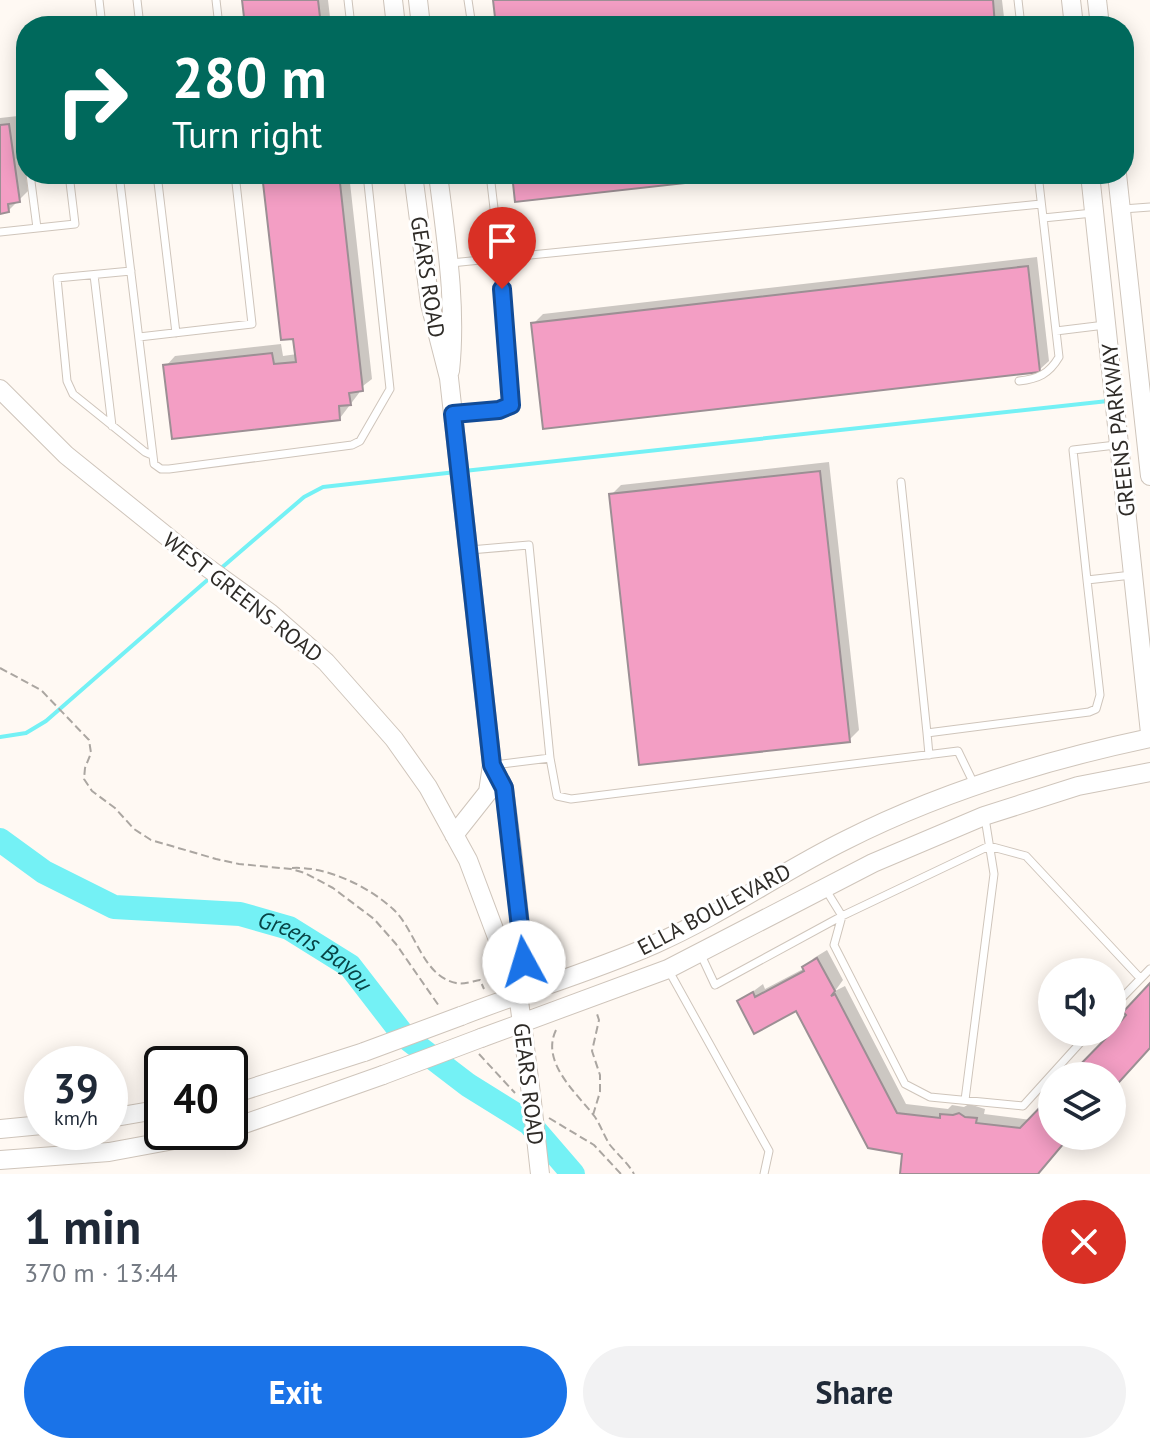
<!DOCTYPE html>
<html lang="en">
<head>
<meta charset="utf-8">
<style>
  body { margin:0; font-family:"PT Sans",sans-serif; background:#f2f2f3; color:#1f2937; height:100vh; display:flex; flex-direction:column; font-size:30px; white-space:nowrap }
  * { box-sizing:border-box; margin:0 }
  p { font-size:26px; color:#747a83 }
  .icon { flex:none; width:44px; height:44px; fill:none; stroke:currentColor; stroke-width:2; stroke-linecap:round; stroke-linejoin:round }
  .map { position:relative; height:1174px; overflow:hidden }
  .drawer { display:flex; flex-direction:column; background:#fff; flex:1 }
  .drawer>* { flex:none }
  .guide { position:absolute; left:16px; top:16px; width:1118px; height:168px; border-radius:32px; box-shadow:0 4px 20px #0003; background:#00695c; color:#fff; overflow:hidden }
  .controls { position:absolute; left:1038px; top:958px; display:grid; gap:16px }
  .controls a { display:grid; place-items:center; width:88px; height:88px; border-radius:50%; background:#fff; box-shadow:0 4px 20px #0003; font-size:40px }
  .speed { position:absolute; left:24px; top:1046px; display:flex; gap:16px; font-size:40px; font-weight:700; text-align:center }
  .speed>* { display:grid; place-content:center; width:104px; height:104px; border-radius:50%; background:#fff; box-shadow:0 4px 20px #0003; line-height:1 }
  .speed small { font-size:20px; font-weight:400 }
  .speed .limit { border:4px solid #111; border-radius:12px; background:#fff; color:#111 }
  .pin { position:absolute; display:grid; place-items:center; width:68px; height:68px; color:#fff; margin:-82px -34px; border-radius:50% 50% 50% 0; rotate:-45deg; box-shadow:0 0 8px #0007 }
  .pin .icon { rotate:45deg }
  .me { position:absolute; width:88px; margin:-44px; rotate:354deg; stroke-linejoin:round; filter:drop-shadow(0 0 6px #0008) }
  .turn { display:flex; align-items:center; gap:28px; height:168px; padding:0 24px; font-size:36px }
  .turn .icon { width:104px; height:104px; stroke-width:2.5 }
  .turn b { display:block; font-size:56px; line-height:68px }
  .round { display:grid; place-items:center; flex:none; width:84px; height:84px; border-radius:42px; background:#f2f2f3 }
  .summary { display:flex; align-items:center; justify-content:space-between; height:136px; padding:0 24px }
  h1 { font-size:48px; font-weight:700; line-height:60px }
  .action { display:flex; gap:16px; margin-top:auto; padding:16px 24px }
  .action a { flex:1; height:92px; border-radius:48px; background:#1a73e8; color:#fff; font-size:32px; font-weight:700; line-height:92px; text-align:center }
  .action a+a { background:#f2f2f3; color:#1f2937 }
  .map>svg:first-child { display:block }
</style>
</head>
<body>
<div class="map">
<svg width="1150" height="1174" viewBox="0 0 1150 1174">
  <rect width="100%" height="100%" fill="#fff9f3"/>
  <path fill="#0003" d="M244,0H328L331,26H247Z
    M495,0H1002L1005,26H498Z
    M18,116L28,191L8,211L0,212V118Z
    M264,174H349L372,379L359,389V393L340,418L166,366L175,356L281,344L283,356L297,354Z
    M1037,257L1049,361L1039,370L533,324L543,314Z
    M829,462L859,730L849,740L611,495L621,485Z
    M827,950L843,980L835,991L845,986L906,1104L948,1109L952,1105L964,1107L969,1104L985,1109L984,1114L1031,1120L1052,1097V1136H1070L1037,1174H902L904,1152L797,1009L739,1002L763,984L765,989L805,968L814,958Z"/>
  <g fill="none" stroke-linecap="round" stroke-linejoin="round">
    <path stroke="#74f1f5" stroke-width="4" d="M464,471L1108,401
      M219,570L304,497L323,487L456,472
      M0,737L26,733L46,721L212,576"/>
    <path stroke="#74f1f5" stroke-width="24" id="s1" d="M0,840L44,872L114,907L240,914L289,928L350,966L404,1036L468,1085L529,1123L573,1174"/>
  </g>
  <path fill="#f39ec4" stroke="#9c8f94" stroke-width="2" d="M242,0H318L321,26H245Z
    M493,0H993L995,26H496Z
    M9,124L20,202L8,204L9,212L0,214V125Z
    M262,174H339L363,391L349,393L351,405L339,406L340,420L172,439L163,365L272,353L274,364L296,362L293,339L281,340Z
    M512,174H767L515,202Z
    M1028,266L1040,372L543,429L531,323Z
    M820,471L850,742L639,765L609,494Z
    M817,958L835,991L831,996L835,994L897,1113L940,1118V1114L953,1115L959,1113L965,1117L977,1118L976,1123L1020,1128L1052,1095V1136H1070L1038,1174H900L902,1154L868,1148L796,1011L754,1034L737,1001L753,992L755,997L804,971L802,967Z
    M1150,983V1048L1112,1090V1076H1069L1112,1032L1126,1015L1123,1012Z"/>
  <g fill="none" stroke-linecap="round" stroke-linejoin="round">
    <g stroke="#cfc5bb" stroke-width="9">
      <path id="lane" d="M99,0L102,26
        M137,0L140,26
        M216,0L219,26
        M348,0L351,26
        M468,0L472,26
        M1018,0L1021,26
        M30,174L37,228
        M119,174L154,464L161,469H169L352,445L360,441L390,389L367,174
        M157,174L176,333
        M1123,209L1150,207
        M1043,218L1093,213
        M0,232L75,224L69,174
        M451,263L1041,204
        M131,271L57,278L67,381L73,394L145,452L152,455
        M94,275L112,426
        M1056,331L1105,325
        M139,337L252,324L235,174
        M1019,381C1038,379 1049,374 1059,357L1038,174
        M455,414L499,410L511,405L500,260L490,174
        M901,482L927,733
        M470,550L529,545L550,758
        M1087,580L1073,450L1116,445
        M929,755L927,733L1089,712L1096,709L1100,695L1087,580L1132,575
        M494,765L550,758L557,796L571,799L958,751L974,784
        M826,890L842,916L834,945L905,1084L930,1097L1023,1106L1090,1032
        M701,955L715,985L842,916L989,846L1026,856L1140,978
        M669,971L769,1151L764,1174
        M1112,1008L1150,969
        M965,1100L994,874L985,818"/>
    </g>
    <g stroke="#cfc5bb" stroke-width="20">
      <path id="secondary" d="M393,0L396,26
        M418,0L421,26
        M1071,0L1074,26
        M1097,0L1100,26
        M413,174L430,304L449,378L492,765L488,792L454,835
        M438,174C446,239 457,306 450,371
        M1090,174L1150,733
        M1117,174L1150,476
        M0,389L66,455L190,555L270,613L326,662L394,739L428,787L468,860L518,993L532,1102
        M492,765L504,788L512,850L524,962L518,993
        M461,1016C525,991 592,972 655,944C721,915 781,872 846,840C941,792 1046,760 1150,738
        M481,1038L668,969L873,863L984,816L1078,786L1150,772
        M230,1095L364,1052
        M110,1118L162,1109
        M0,1129L42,1125
        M230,1129L383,1075
        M0,1160L109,1152L217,1132"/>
    </g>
    <path stroke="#aba6a1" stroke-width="2" stroke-dasharray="8 4" stroke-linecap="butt" d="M0,668L41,690L89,740L91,753L85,768L84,779L92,791L115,808L134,829L151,840L216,859L239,864L291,869L305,873L333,888L374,919L396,944L439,1006
      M292,868C326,866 368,886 393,909C416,930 422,976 456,983C464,985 473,981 480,980L484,989
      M556,1030C540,1063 578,1094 595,1117C601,1126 604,1136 610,1145C618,1155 628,1163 634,1174
      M479,1054L515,1093
      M593,1115L600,1092V1075L592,1051L599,1020L597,1014
      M549,1118L594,1145L621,1174"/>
    <use href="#lane" stroke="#fff" stroke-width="7"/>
    <use href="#secondary" stroke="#fff" stroke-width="18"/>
    <g stroke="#cfc5bb" stroke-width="20" stroke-linecap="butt">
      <path id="secondary-bridge" d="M364,1052L461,1016
        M383,1075L481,1038
        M532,1102L540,1174"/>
    </g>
    <use href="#secondary-bridge" stroke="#fff" stroke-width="18"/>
  </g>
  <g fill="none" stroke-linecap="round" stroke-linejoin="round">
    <g stroke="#114b97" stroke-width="20">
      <path id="route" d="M502,289L511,405L499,410L453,414L492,765L504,788L524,962"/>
    </g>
    <use href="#route" stroke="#1a73e8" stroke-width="14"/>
  </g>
  <g text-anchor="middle" stroke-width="6" stroke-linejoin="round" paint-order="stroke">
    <g font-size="22" fill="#2e2b27" stroke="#fff">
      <text transform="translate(428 277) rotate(81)" y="8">GEARS ROAD</text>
      <text transform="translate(1118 430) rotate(-96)" y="8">GREENS PARKWAY</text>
      <text transform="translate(243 597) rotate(38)" y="8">WEST GREENS ROAD</text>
      <text transform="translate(714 909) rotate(-28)" y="8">ELLA BOULEVARD</text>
      <text transform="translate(529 1084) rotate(83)" y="8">GEARS ROAD</text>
    </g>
    <g font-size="24" font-style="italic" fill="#084446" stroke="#fff">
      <text dy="8" stroke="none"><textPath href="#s1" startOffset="344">Greens Bayou</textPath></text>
    </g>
  </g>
</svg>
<div class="controls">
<a><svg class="icon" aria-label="sound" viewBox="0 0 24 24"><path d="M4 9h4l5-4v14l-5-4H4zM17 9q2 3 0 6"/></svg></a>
<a><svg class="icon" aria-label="layers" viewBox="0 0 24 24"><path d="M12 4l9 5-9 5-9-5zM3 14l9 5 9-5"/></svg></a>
</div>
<div class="speed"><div>39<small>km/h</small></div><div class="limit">40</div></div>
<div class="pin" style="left:502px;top:289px;background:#d93025"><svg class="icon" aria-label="arrive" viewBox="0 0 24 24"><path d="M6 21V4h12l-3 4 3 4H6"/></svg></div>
<svg class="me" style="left:524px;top:962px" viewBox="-20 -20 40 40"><circle r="19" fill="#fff"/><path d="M0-13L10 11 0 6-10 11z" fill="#1a73e8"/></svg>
<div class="guide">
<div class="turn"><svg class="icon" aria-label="right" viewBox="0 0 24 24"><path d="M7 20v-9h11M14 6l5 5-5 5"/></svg><div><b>280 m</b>Turn right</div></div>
</div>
</div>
<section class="drawer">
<div class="summary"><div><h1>1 min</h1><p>370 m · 13:44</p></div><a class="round" style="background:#d93025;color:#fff"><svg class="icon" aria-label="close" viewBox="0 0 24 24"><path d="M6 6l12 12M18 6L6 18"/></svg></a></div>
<div class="action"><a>Exit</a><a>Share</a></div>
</section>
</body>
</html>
